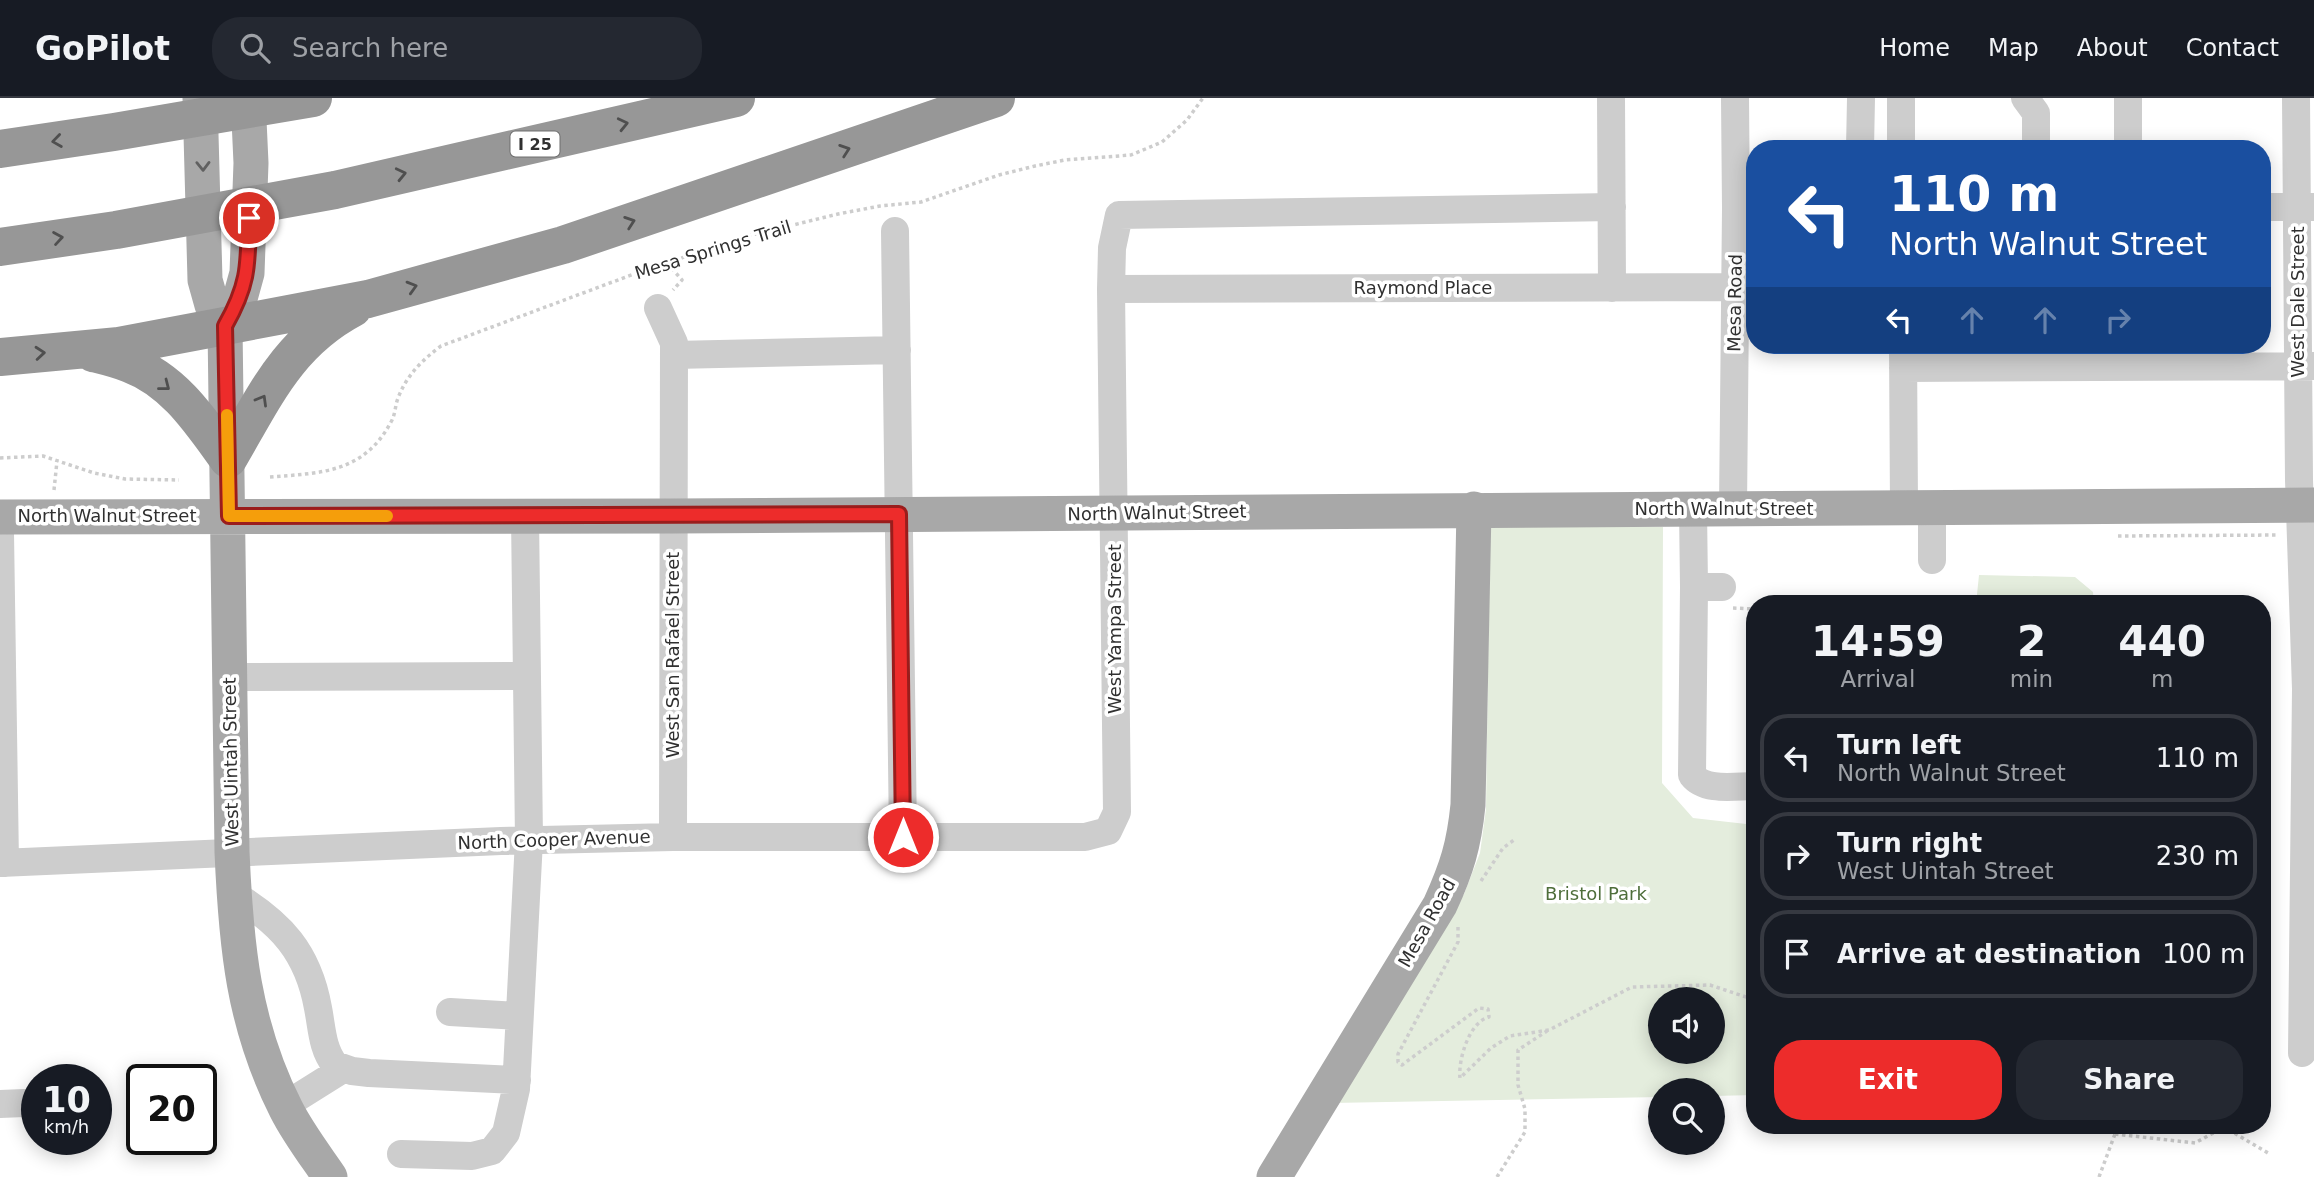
<!DOCTYPE html>
<html lang="en">
<head>
<meta charset="utf-8">
<style>
  body { margin:0; font-family:"DejaVu Sans",sans-serif; background:#242831; color:#f1f3f6; height:100vh; display:flex; flex-direction:column; font-size:26px; white-space:nowrap }
  * { box-sizing:border-box; margin:0 }
  p { font-size:23px; color:#9ea1a6 }
  .icon { flex:none; width:38px; height:38px; fill:none; stroke:currentColor; stroke-width:2; stroke-linecap:round; stroke-linejoin:round }
  .map { position:relative; flex:1; overflow:hidden }
  .drawer { position:absolute; left:1746px; top:497px; width:525px; height:539px; display:flex; flex-direction:column; background:#171b24; border-radius:28px; box-shadow:0 4px 18px #0003 }
  .drawer>* { flex:none }
  .top-card { position:absolute; left:1746px; top:42px; width:525px; height:214px; border-radius:28px; box-shadow:0 4px 18px #0003; background:#1a4fa0; color:#fff; overflow:hidden }
  .controls { position:absolute; left:1648px; top:889px; display:grid; gap:14px }
  .controls a { display:grid; place-items:center; width:77px; height:77px; border-radius:50%; background:#171b24; box-shadow:0 4px 18px #0003; font-size:35px }
  .speed { position:absolute; left:21px; top:966px; display:flex; gap:14px; font-size:35px; font-weight:700; text-align:center }
  .speed>* { display:grid; place-content:center; width:91px; height:91px; border-radius:50%; background:#171b24; box-shadow:0 4px 18px #0003; line-height:1 }
  .speed small { font-size:18px; font-weight:400 }
  .speed .limit { border:4px solid #111; border-radius:10px; background:#fff; color:#111 }
  .pin { position:absolute; display:grid; place-items:center; width:60px; height:60px; color:#fff; margin:-30px; border:4px solid #fff; border-radius:50%; box-shadow:0 2px 7px #0007 }
  .me { position:absolute; width:77px; margin:-38px; rotate:0deg; stroke-linejoin:round; filter:drop-shadow(0 0 5px #0008) }
  .turn { display:flex; align-items:center; gap:24px; height:147px; padding:0 28px; font-size:32px }
  .turn .icon { width:91px; height:91px; stroke-width:2.5 }
  .turn b { display:block; font-size:49px; line-height:60px }
  .lanes { display:flex; align-items:center; height:66px; padding:0 28px; background:#0003; justify-content:center; gap:35px; direction:ltr }
  .lanes .off { opacity:.35 }
  .eta { display:flex; justify-content:space-evenly; align-items:center; height:119px; text-align:center }
  .eta b { font-size:42px; font-weight:700; line-height:49px }
  .cta { display:flex; gap:14px; margin-top:auto; padding:14px 28px }
  .cta a { flex:1; height:80px; border-radius:28px; background:#ed2c2b; color:#fff; font-size:28px; font-weight:700; line-height:80px; text-align:center }
  .cta a+a { background:#242831; color:#f1f3f6 }
  ul { padding:0; list-style:none }
  li { display:flex; align-items:center; gap:21px; height:88px; margin:0 14px 10px; padding:0 14px; border:4px solid #363941; border-radius:28px }
  li div { flex:1 }
  li b { display:block; font-size:26px }
  li em { font-style:normal }
  header { display:flex; align-items:center; gap:42px; box-sizing:border-box; height:98px; padding:0 35px; background:#171b24; border-bottom:2px solid #363941 }
  header strong { font-size:33px }
  nav { display:flex; gap:38px; margin-inline-start:auto; font-size:24px }
  .search { width:490px; height:63px; background:#242831; display:flex; align-items:center; gap:18px; box-sizing:border-box; padding:0 24px; border-radius:28px; color:#9ea1a6; font-size:26px }
  .map>svg:first-child { display:block }
</style>
</head>
<body>
<header>
<strong>GoPilot</strong>
<div class="search"><svg class="icon" aria-label="search" viewBox="0 0 24 24"><circle cx="10" cy="10" r="6"/><path d="M15 15l6 6"/></svg>Search here</div>
<nav><a>Home</a><a>Map</a><a>About</a><a>Contact</a></nav>
</header>
<div class="map">
<svg width="2314" height="1079" viewBox="0 0 2314 1079">
  <rect width="100%" height="100%" fill="#fff"/>
  <path fill="#e4eddd" fill-rule="evenodd" d="M1490,427L1663,429L1662,685L1693,720L1755,727V997L1713,998V992H1661V999L1331,1005L1464,796L1480,755L1486,711ZM1661,901H1713V954H1661Z
    M1979,477L2075,479L2093,494L2094,506H1976Z"/>
  <g fill="none" stroke-linecap="round" stroke-linejoin="round">
    <path stroke="#cdcdcd" stroke-width="3.5" stroke-dasharray="3.5 3.5" stroke-linecap="butt" d="M667,165L682,182L673,192
      M0,360L43,358L94,375L125,381L179,382
      M270,379C321,375 364,375 391,324C395,317 395,310 397,303C405,279 421,263 441,248L642,173L748,138L838,116L880,108L921,104L999,77L1035,68L1065,62L1131,57L1162,44L1187,22L1203,0
      M54,392L57,363
      M2118,438L2278,437
      M1849,506L1856,501L1917,502
      M1733,510L1755,511
      M1481,783L1503,750L1514,742
      M1458,829V844L1398,956V964L1402,967L1479,910L1488,911L1489,919C1469,924 1458,962 1460,980L1491,950L1510,938L1549,932L1632,889L1710,887L1755,902
      M2115,1036L2195,1045L2224,1029L2268,1055
      M1497,1079L1525,1034V1011L1518,987V952L1547,933
      M2099,1079L2115,1036V1027"/>
    <path stroke="#cdcdcd" stroke-width="28" d="M1611,0L1612,190
      M1901,0V51
      M2025,0L2036,15V51
      M2128,0V51
      M2296,0L2299,382L2306,591L2302,955
      M1860,51L1861,0
      M2263,109H2314
      M895,133L903,739
      M1111,191L1735,189
      M658,210L674,245L673,739
      M1903,247L1904,410
      M674,257L897,252
      M1903,270L2314,268
      M1733,410L1736,111L1735,0
      M1693,411L1694,489H1722
      M0,435L5,765
      M1932,462V410
      M1694,489L1692,677C1705,694 1735,688 1755,688
      M230,579L527,578
      M0,765L501,743L673,739H1085L1108,733L1117,714L1111,191L1112,150L1119,117L1612,109
      M233,796C281,825 308,854 318,910C322,930 322,951 335,967L352,973L369,975L517,982
      M450,914L519,918
      M0,1006L24,1005
      M284,1008L343,971
      M401,1056L472,1058L492,1053L506,1035L516,991L529,742L525,418"/>
    <path stroke="#a8a8a8" stroke-width="35" d="M200,0L205,182L212,207L225,228
      M248,0L251,65L247,175L239,204L225,228L232,754C236,847 243,926 286,1011C298,1035 315,1057 330,1079
      M0,419L674,418L2314,407
      M1274,1079L1440,807C1457,770 1464,747 1468,707L1474,411"/>
    <path stroke="#979797" stroke-width="38" d="M0,51L114,34L313,0
      M0,149L116,132L335,92L736,0
      M93,255C105,258 118,261 130,266C175,283 201,324 228,361C264,300 287,245 353,210
      M0,259L119,248L368,201L563,147L996,0"/>
  </g>
  <defs><path id="oneway-chevron" d="M-2-3.5L2.5 0L-2 3.5" fill="none" stroke-width="1.6" stroke-linecap="round" stroke-linejoin="round" transform="scale(1.75)"/></defs>
  <g stroke="#4f4f4f">
    <use href="#oneway-chevron" transform="translate(623 26) rotate(-13)"/>
    <use href="#oneway-chevron" transform="translate(57 43) rotate(172)"/>
    <use href="#oneway-chevron" transform="translate(845 52) rotate(-19)"/>
    <use href="#oneway-chevron" transform="translate(401 76) rotate(-13)"/>
    <use href="#oneway-chevron" transform="translate(630 124) rotate(-19)"/>
    <use href="#oneway-chevron" transform="translate(58 140) rotate(-9)"/>
    <use href="#oneway-chevron" transform="translate(412 189) rotate(-16)"/>
    <use href="#oneway-chevron" transform="translate(40 255) rotate(-5)"/>
    <use href="#oneway-chevron" transform="translate(165 288) rotate(38)"/>
    <use href="#oneway-chevron" transform="translate(262 302) rotate(-60)"/>
  </g>
  <use stroke="#606060" href="#oneway-chevron" transform="translate(203 68) rotate(89)"/>
  <g fill="none" stroke-linecap="round" stroke-linejoin="round">
    <g stroke="#9a1d1c" stroke-width="18">
      <path id="route" d="M249,120C248,167 249,186 225,228L229,418L899,416L903,739"/>
    </g>
    <use href="#route" stroke="#ed2c2b" stroke-width="12"/>
    <path stroke="#f59e0b" stroke-width="12" d="M227,317L229,418H387"/>
  </g>
  <g text-anchor="middle" stroke-width="7" stroke-linejoin="round" paint-order="stroke">
    <rect fill="#fff" stroke="#6e6e6e" stroke-width="2" x="510.5" y="33.5" width="49" height="25" rx="5"/>
    <g font-size="16" font-weight="bold" fill="#303030">
      <text x="535" y="52">I 25</text>
    </g>
    <g font-size="18" fill="#303030" stroke="#fff">
      <text transform="translate(713 152) rotate(-17)" y="6">Mesa Springs Trail</text>
      <text x="1423" y="196">Raymond Place</text>
      <text transform="translate(2298 204) rotate(-90)" y="6">West Dale Street</text>
      <text transform="translate(1735 205) rotate(-89)" y="6">Mesa Road</text>
      <text x="1724" y="417">North Walnut Street</text>
      <text transform="translate(1157 415) rotate(-1)" y="6">North Walnut Street</text>
      <text x="107" y="424">North Walnut Street</text>
      <text transform="translate(1115 531) rotate(-90)" y="6">West Yampa Street</text>
      <text transform="translate(673 557) rotate(-90)" y="6">West San Rafael Street</text>
      <text transform="translate(231 664) rotate(-91)" y="6">West Uintah Street</text>
      <text transform="translate(554 742) rotate(-2)" y="6">North Cooper Avenue</text>
      <text transform="translate(1427 825) rotate(-61)" y="6">Mesa Road</text>
    </g>
    <g font-size="18" fill="#4e6e3a" stroke="#fff">
      <text x="1596" y="802">Bristol Park</text>
    </g>
  </g>
</svg>
<div class="controls">
<a><svg class="icon" aria-label="sound" viewBox="0 0 24 24"><path d="M4 9h4l5-4v14l-5-4H4zM17 9q2 3 0 6"/></svg></a>
<a><svg class="icon" aria-label="search" viewBox="0 0 24 24"><circle cx="10" cy="10" r="6"/><path d="M15 15l6 6"/></svg></a>
</div>
<div class="speed"><div>10<small>km/h</small></div><div class="limit">20</div></div>
<div class="pin" style="left:249px;top:120px;background:#d93025"><svg class="icon" aria-label="arrive" viewBox="0 0 24 24"><path d="M6 21V4h12l-3 4 3 4H6"/></svg></div>
<svg class="me" style="left:903px;top:739px" viewBox="-20 -20 40 40"><circle r="17" fill="#ed2c2b" stroke="#fff" stroke-width="3"/><path d="M0-11L8 9 0 5-8 9z" fill="#fff"/></svg>
<div class="top-card">
<div class="turn"><svg class="icon" aria-label="left" viewBox="0 0 24 24"><path d="M17 20v-9H6M10 6l-5 5 5 5"/></svg><div><b>110 m</b>North Walnut Street</div></div>
<div class="lanes"><svg class="icon" aria-label="left" viewBox="0 0 24 24"><path d="M17 20v-9H6M10 6l-5 5 5 5"/></svg><svg class="icon off" aria-label="ahead" viewBox="0 0 24 24"><path d="M12 20V5M6 11l6-6 6 6"/></svg><svg class="icon off" aria-label="ahead" viewBox="0 0 24 24"><path d="M12 20V5M6 11l6-6 6 6"/></svg><svg class="icon off" aria-label="right" viewBox="0 0 24 24"><path d="M7 20v-9h11M14 6l5 5-5 5"/></svg></div>
</div>
<section class="drawer">
<div class="eta">
<div><b>14:59</b><p>Arrival</p></div>
<div><b>2</b><p>min</p></div>
<div><b>440</b><p>m</p></div>
</div>
<ul>
<li><svg class="icon" aria-label="left" viewBox="0 0 24 24"><path d="M17 20v-9H6M10 6l-5 5 5 5"/></svg><div><b>Turn left</b><p>North Walnut Street</p></div><em>110 m</em></li>
<li><svg class="icon" aria-label="right" viewBox="0 0 24 24"><path d="M7 20v-9h11M14 6l5 5-5 5"/></svg><div><b>Turn right</b><p>West Uintah Street</p></div><em>230 m</em></li>
<li><svg class="icon" aria-label="arrive" viewBox="0 0 24 24"><path d="M6 21V4h12l-3 4 3 4H6"/></svg><div><b>Arrive at destination</b></div><em>100 m</em></li>
</ul>
<div class="cta"><a>Exit</a><a>Share</a></div>
</section>
</div>
</body>
</html>
